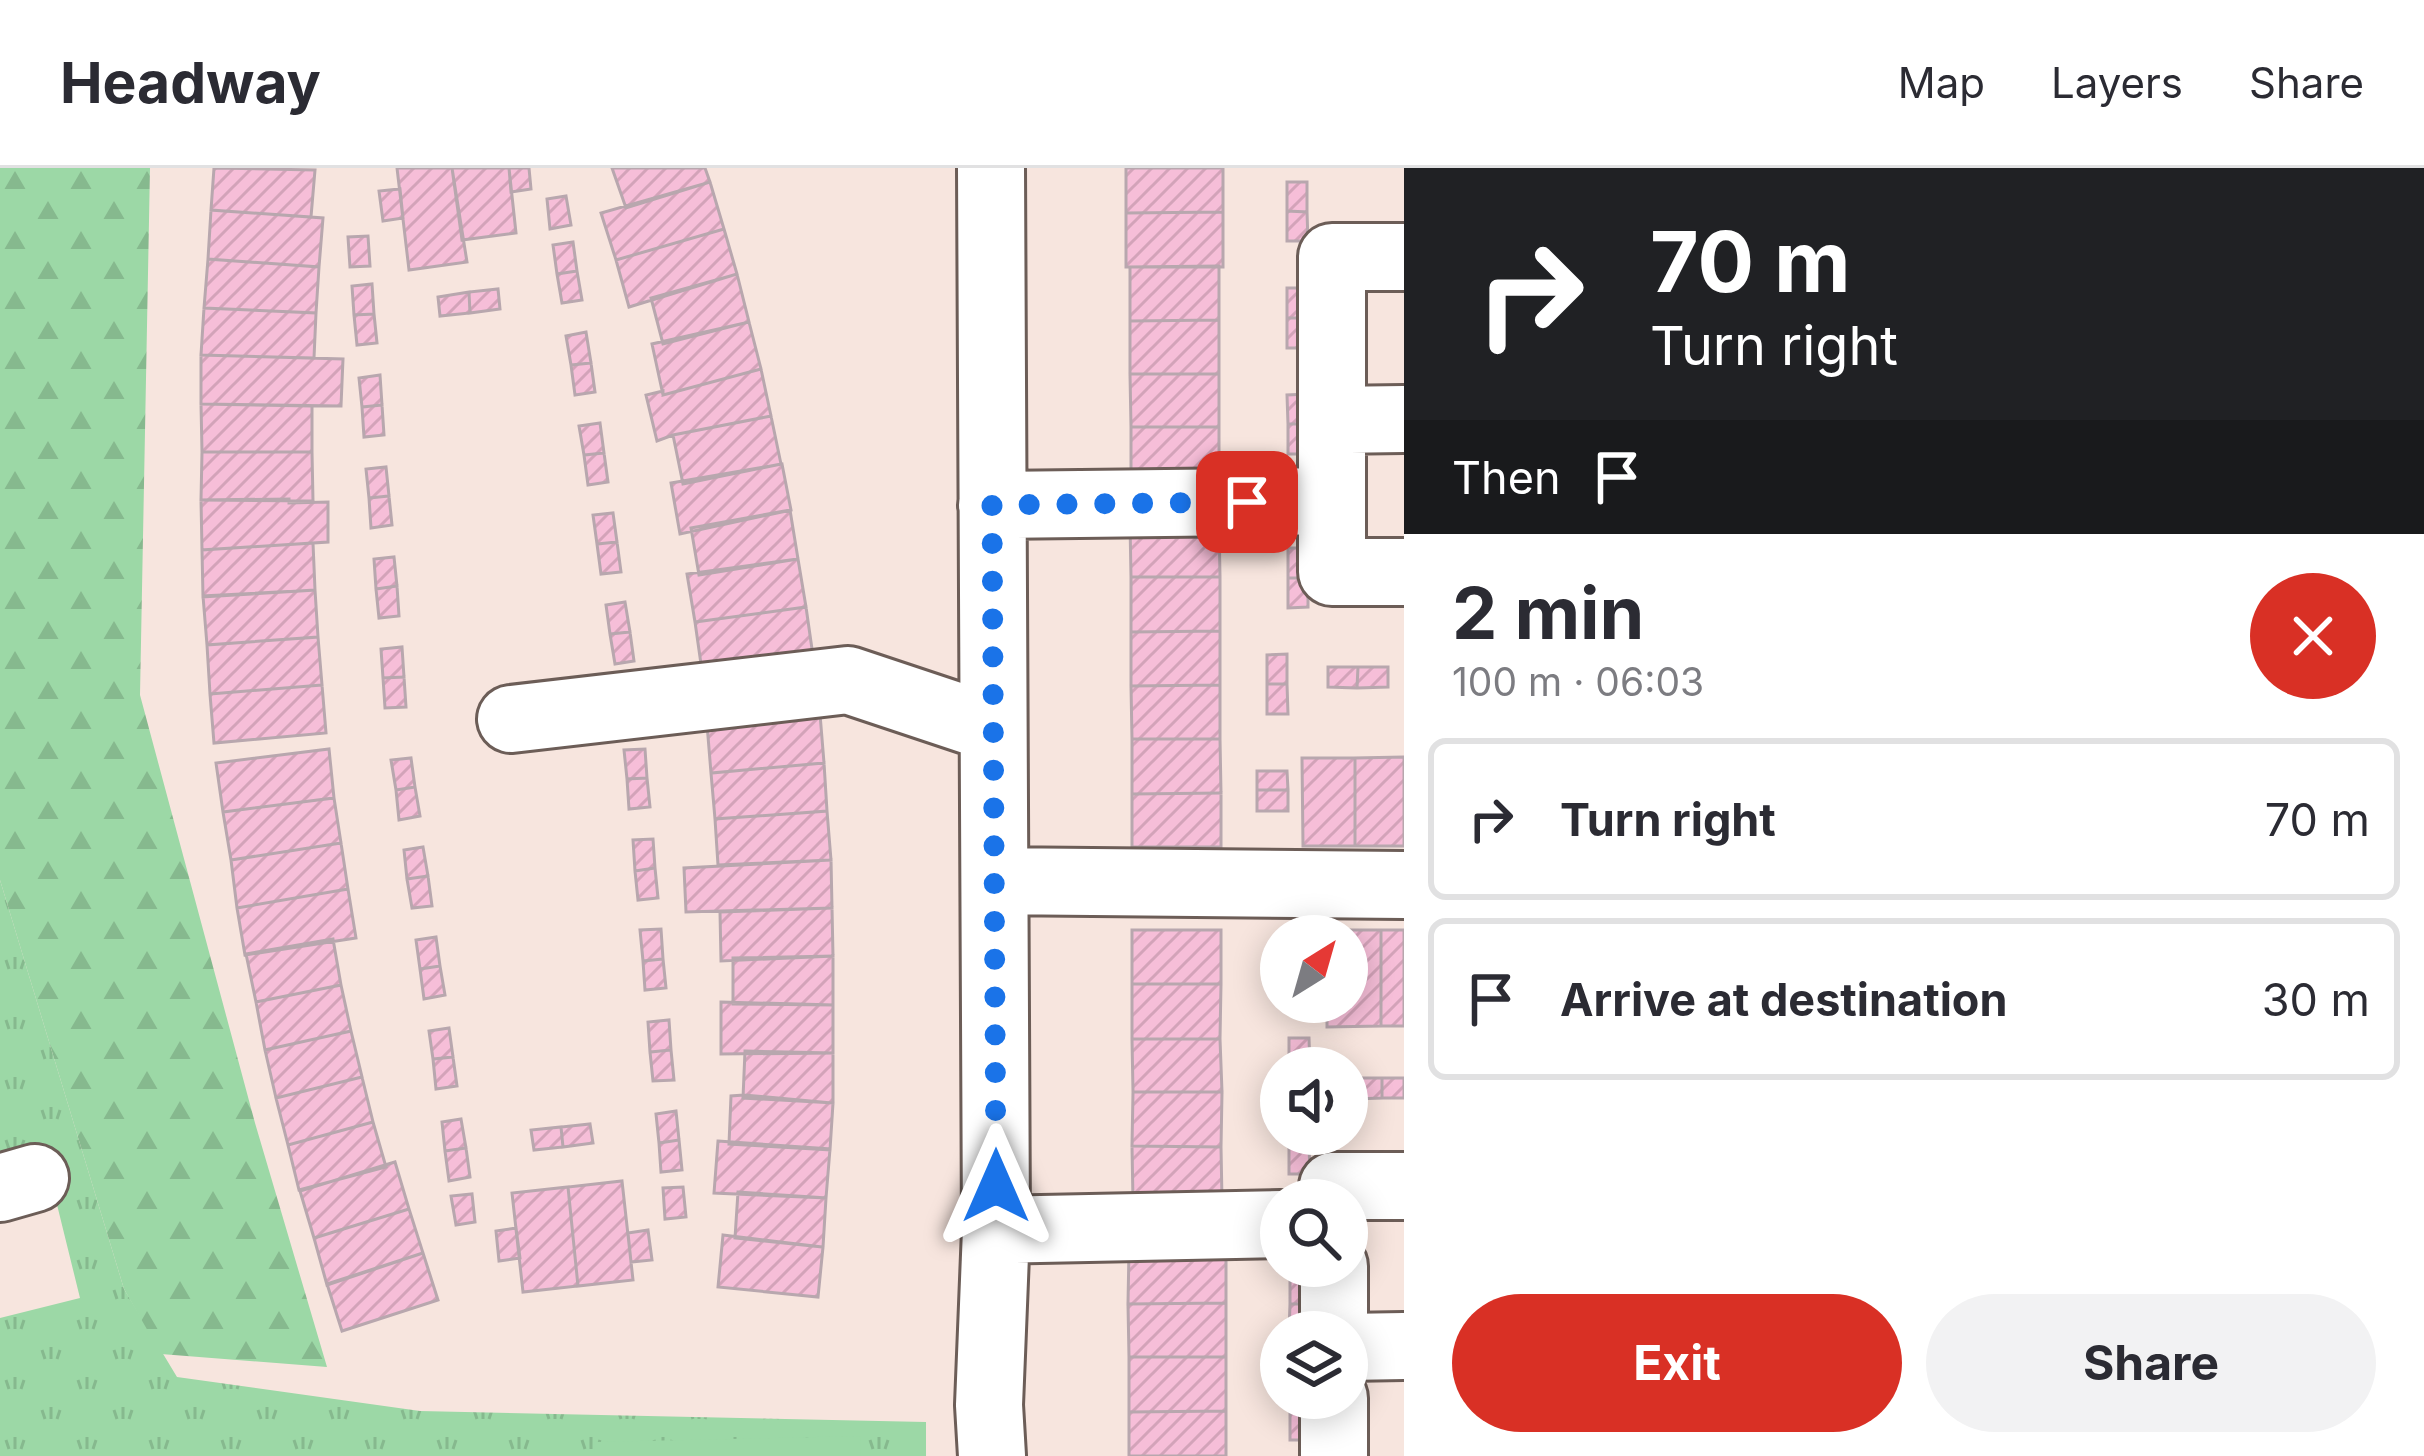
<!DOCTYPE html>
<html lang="en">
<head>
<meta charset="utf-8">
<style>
  body { margin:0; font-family:Inter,sans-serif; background:#f2f2f3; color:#2b2b33; height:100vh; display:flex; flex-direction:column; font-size:45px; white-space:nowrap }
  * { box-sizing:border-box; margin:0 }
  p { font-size:39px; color:#7c7c81 }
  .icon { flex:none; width:66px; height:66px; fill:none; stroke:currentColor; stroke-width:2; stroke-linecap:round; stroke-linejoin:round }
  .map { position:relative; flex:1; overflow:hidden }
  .sheet { display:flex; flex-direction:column; background:#fff; width:1020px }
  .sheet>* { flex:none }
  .top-card { background:#202124; color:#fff; overflow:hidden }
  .needle { width:78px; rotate:37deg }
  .fabs { position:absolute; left:1260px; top:747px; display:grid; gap:24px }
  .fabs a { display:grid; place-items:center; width:108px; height:108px; border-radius:50%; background:#fff; box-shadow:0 6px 30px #0003; font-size:60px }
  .pin { position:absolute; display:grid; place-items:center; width:102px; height:102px; color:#fff; margin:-51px; border-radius:24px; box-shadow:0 6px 18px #0006 }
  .me { position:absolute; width:132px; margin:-66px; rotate:0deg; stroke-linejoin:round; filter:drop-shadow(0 0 9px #0008) }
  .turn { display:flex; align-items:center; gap:42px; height:252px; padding:0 48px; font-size:54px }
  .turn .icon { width:156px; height:156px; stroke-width:2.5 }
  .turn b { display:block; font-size:84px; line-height:102px }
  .then { display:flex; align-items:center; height:114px; padding:0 48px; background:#0003; gap:24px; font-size:45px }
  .round { display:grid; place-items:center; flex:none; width:126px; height:126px; border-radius:63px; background:#f2f2f3 }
  .summary { display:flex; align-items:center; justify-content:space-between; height:204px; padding:0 48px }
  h1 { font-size:72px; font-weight:700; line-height:90px }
  .action { display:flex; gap:24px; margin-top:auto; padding:24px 48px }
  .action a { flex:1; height:138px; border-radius:72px; background:#d93025; color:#fff; font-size:48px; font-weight:700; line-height:138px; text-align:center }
  .action a+a { background:#f2f2f3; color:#2b2b33 }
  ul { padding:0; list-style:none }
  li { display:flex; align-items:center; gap:36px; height:162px; margin:0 24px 18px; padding:0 24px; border:6px solid #e1e1e2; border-radius:18px }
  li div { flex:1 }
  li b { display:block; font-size:45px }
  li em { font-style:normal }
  header { display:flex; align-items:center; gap:72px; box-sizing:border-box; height:168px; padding:0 60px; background:#fff; border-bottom:3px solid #e1e1e2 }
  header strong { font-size:57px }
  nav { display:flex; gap:66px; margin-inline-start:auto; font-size:42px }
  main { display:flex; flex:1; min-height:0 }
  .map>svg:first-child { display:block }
</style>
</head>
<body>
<header>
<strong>Headway</strong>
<nav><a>Map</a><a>Layers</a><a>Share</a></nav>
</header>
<main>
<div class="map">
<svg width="1404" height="1288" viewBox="0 0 1404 1288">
  <defs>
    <pattern id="grass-tufts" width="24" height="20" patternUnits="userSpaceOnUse" patternTransform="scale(3)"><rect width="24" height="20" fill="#9cd8a6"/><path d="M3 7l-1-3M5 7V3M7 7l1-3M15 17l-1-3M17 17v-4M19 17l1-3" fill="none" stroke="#86b98e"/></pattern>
    <pattern id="forest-firs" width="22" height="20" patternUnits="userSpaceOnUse" patternTransform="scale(3)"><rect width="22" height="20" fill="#9cd8a6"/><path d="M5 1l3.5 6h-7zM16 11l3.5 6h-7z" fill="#86b98e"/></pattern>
    <pattern id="building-hatch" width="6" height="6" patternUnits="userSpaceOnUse" patternTransform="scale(3)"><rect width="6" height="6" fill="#f6bed8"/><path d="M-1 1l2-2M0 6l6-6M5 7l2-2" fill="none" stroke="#d3a3b9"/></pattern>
  </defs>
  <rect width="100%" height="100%" fill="#f7e5de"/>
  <path fill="url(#grass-tufts)" d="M0,712L124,1121L177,1209L420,1243L926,1254V1288H0V1150L80,1130L45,988L0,1000Z"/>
  <path fill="url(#forest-firs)" d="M0,0H150L140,527L255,955L327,1199L161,1186L124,1121L0,712Z"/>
  <path fill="#9cd8a6" d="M860,1268L861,1288H595L594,1274Z"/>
  <path fill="url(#building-hatch)" stroke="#b8a7ae" stroke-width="3" d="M214,0L315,2L311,49L211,42Z
    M397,0H452L467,94L409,102Z
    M452,0H509L516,65L462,72Z
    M509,0H529L531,21L511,24Z
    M612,0H705L710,14L626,40Z
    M1126,0H1223V44L1126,45Z
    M710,14L724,61L616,92L601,45Z
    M1287,14H1307V44L1287,43Z
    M400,21L403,50L383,53L379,23Z
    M566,28L571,57L550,61L547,31Z
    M211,42L323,50L319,99L208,91Z
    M1287,43L1307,44L1308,73H1287Z
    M1223,44V99H1126V45Z
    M724,61L737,106L629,139L616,92Z
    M368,68L370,98L350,99L348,69Z
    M573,74L577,103L557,106L553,77Z
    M208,91L319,99L316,145L204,140Z
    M1219,98V152L1130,153V99Z
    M577,103L582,132L562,135L557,106Z
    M737,106L749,154L663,176L651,130Z
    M372,116L374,146L354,147L352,118Z
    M1287,120H1308L1307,150H1287Z
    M498,121L500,141L470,145L469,124Z
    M469,124L470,145L440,148L438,129Z
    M204,140L316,145L314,190L201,187Z
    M374,146L377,175L357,177L354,147Z
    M1287,150H1307V180H1287Z
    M1219,152V206H1130V153Z
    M749,154L761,201L663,227L652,176Z
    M586,164L591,195L571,197L566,168Z
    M201,187L343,191L341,238L201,236Z
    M591,195L595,224L575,227L571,197Z
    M761,201L771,248L673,267L657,273L646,227L663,223V227Z
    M1130,206H1219V259H1131Z
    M380,207L382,237L362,239L359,210Z
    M1308,226V256H1288L1287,227Z
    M201,236L312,238V284H202Z
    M382,237L384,267L364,269L362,239Z
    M771,248L781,296L683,316L673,267Z
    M600,255L604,285L584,287L579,258Z
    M1288,256H1308L1307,286H1288Z
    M1131,259H1219V312H1131Z
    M202,284H312L313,333L201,332Z
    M604,285L608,314L588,317L584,287Z
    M782,296L791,342L680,366L671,315Z
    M386,299L389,328L369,330L366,301Z
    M389,328L392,357L371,360L369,330Z
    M289,331V335L328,334V374L202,382L201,332Z
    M790,342L798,391L699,407L691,360Z
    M613,345L617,374L597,376L593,347Z
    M1219,354L1220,409H1131L1130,355Z
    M617,374L621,404L601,406L597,376Z
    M313,375L315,422L203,429L202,382Z
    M1288,380H1308V410H1288Z
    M394,389L397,418L376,421L374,391Z
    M798,391L806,439L695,454L687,406Z
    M1131,409H1220V463L1131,464Z
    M1288,410H1308V439L1288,440Z
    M397,418L399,448L379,450L376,421Z
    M315,422L318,469L207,477L203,428Z
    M625,434L630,464L610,466L606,437Z
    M806,439L813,488L702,503L695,454Z
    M1220,463V517L1131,518V464Z
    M630,464L634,493L615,496L610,466Z
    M318,469L322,517L210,526L207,477Z
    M402,479L404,509L383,510L381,481Z
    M1287,486V516H1267V487Z
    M1328,499H1358L1357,520L1328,519Z
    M1358,499H1388V519L1357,520Z
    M404,509L406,539L385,540L383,510Z
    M1267,516H1287L1288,546H1267Z
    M322,517L326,565L214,575L210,526Z
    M1220,517V571H1132L1131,518Z
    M820,546L824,595L711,605L707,556Z
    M1132,571H1220L1221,625L1132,626Z
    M329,581L334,630L223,644L216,595Z
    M645,581L647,610L627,611L624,582Z
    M1404,589V678H1355V590Z
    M411,590L415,619L396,622L391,592Z
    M1302,590H1355V678H1303Z
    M824,595L827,643L715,651L711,605Z
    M1257,603H1287L1288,622H1257Z
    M647,610L650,639L629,641L627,611Z
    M415,619L420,648L399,652L396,622Z
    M1257,622H1288V643H1257Z
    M1221,625V679H1132V626Z
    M334,630L341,675L231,692L223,644Z
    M827,643L831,692L718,697L715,651Z
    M653,671L655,700L635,703L633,672Z
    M341,675L348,721L237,740L231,692Z
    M423,679L428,708L407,711L404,682Z
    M831,692L832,740L686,744L684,700Z
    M655,700L658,730L638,732L635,703Z
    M428,708L432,738L412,740L407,711Z
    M348,721L356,770L245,787L237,740Z
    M832,740L833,788L721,793L720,744Z
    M661,761L663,791L643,793L640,762Z
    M1132,762H1221V816H1132Z
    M1326,762H1381V858L1327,859V834H1347V768H1326Z
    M1381,762H1404V858H1381Z
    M436,769L440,798L420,801L416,772Z
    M333,771L341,817L256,834L246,786Z
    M833,788V837L733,836V790Z
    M663,791L666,820L645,822L643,793Z
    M440,798L445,827L424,831L420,801Z
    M1132,816H1221L1220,871H1132Z
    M341,817L351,863L265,882L256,834Z
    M1279,818L1281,834H1309V838H1278Z
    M721,834L833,837V885L721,886Z
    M669,852L671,882L650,884L648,854Z
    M449,860L453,889L433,891L429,863Z
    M351,863L362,909L276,930L265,882Z
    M1289,870H1309L1310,900H1289Z
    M1132,871H1220L1222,924H1133Z
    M671,882L674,912L653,913L650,884Z
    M745,883L833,885V935L743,930Z
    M453,889L457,918L436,921L433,891Z
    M362,909L373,954L288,977L276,930Z
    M1352,910H1382V930L1353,931Z
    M1382,910H1404V930H1382Z
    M1133,924H1222L1221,979L1132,978Z
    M744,927L833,935L830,982L729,976L731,928Z
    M676,943L679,972L659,975L656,946Z
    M461,951L466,980L445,983L442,954Z
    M373,954L386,999L299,1022L288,977Z
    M590,956L593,975L563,979L561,959Z
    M561,959L563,979L534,982L531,962Z
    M1289,966H1309V977H1289Z
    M679,972L682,1002L661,1004L659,975Z
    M718,973L830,981L826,1030L714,1025Z
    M1289,977H1309L1310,1006H1289Z
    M1132,978L1221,979L1222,1032L1133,1033Z
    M466,980L470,1009L449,1013L445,983Z
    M395,994L409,1041L314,1070L300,1023Z
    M622,1013L633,1112L578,1118L568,1019Z
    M568,1019L578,1118L523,1124L512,1025Z
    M683,1019L686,1049L665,1051L663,1020Z
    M738,1024L826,1030L823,1079L735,1070Z
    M472,1026L475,1054L456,1057L451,1028Z
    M409,1041L423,1085L327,1117L314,1070Z
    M516,1060L520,1090L499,1093L496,1063Z
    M648,1062L652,1092L631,1094L628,1065Z
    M723,1067L823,1079L818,1129L718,1119Z
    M1226,1081V1135L1128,1136L1129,1082Z
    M423,1085L438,1132L342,1163L327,1116Z
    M1290,1106L1310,1107V1136H1290Z
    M1226,1135V1189H1129L1128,1136Z
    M1290,1136H1310V1164H1289Z
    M1129,1189H1226V1243L1129,1244Z
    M1290,1230H1310V1243H1290Z
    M1226,1243V1288H1129V1244Z
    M1290,1243H1310L1311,1272H1290Z"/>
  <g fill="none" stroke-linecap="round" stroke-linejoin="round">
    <g stroke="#6c5d57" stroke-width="72">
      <path id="minor" d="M991,0L996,1062L989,1237L992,1288
        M1404,89H1332V404H1404
        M1332,252L1404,251
        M992,337L1332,333
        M511,551L848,512L992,560
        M995,713L1404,717
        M0,1020L35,1010
        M1334,1032L1333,1018H1404
        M996,1062L1281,1056
        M1334,1098V1164
        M1347,1179L1404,1178
        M1334,1288V1230"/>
    </g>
    <use href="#minor" stroke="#fff" stroke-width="66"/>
  </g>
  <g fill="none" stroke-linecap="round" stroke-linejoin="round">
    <path stroke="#1a73e8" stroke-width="21" stroke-dasharray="0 37.8" d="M996,1018L992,337L1247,334"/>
  </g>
</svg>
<div class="fabs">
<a><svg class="needle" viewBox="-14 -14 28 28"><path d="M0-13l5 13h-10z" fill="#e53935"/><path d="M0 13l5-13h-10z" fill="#7c7c81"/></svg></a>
<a><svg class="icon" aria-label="sound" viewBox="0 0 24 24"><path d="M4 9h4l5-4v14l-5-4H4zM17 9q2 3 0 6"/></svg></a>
<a><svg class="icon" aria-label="search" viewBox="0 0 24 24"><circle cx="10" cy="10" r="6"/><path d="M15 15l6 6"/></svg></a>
<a><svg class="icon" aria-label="layers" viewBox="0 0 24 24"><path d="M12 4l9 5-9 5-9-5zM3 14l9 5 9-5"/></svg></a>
</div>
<div class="pin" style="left:1247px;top:334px;background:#d93025"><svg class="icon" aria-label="arrive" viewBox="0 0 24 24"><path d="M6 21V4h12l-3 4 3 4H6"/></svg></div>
<svg class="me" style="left:996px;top:1018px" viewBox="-20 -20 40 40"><path d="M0-17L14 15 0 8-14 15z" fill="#1a73e8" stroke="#fff" stroke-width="4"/></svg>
</div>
<section class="sheet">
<div class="top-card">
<div class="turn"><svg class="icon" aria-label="right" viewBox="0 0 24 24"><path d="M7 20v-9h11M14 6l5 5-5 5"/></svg><div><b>70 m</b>Turn right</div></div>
<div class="then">Then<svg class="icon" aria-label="arrive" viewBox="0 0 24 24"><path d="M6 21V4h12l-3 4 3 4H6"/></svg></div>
</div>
<div class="summary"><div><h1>2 min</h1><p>100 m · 06:03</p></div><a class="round" style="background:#d93025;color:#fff"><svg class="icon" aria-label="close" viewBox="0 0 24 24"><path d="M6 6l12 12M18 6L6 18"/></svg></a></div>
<ul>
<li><svg class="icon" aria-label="right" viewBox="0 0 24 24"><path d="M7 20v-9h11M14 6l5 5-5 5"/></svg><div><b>Turn right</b></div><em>70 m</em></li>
<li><svg class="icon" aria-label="arrive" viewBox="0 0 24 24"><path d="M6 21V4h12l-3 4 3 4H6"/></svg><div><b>Arrive at destination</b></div><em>30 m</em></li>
</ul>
<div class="action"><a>Exit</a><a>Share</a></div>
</section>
</main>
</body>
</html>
